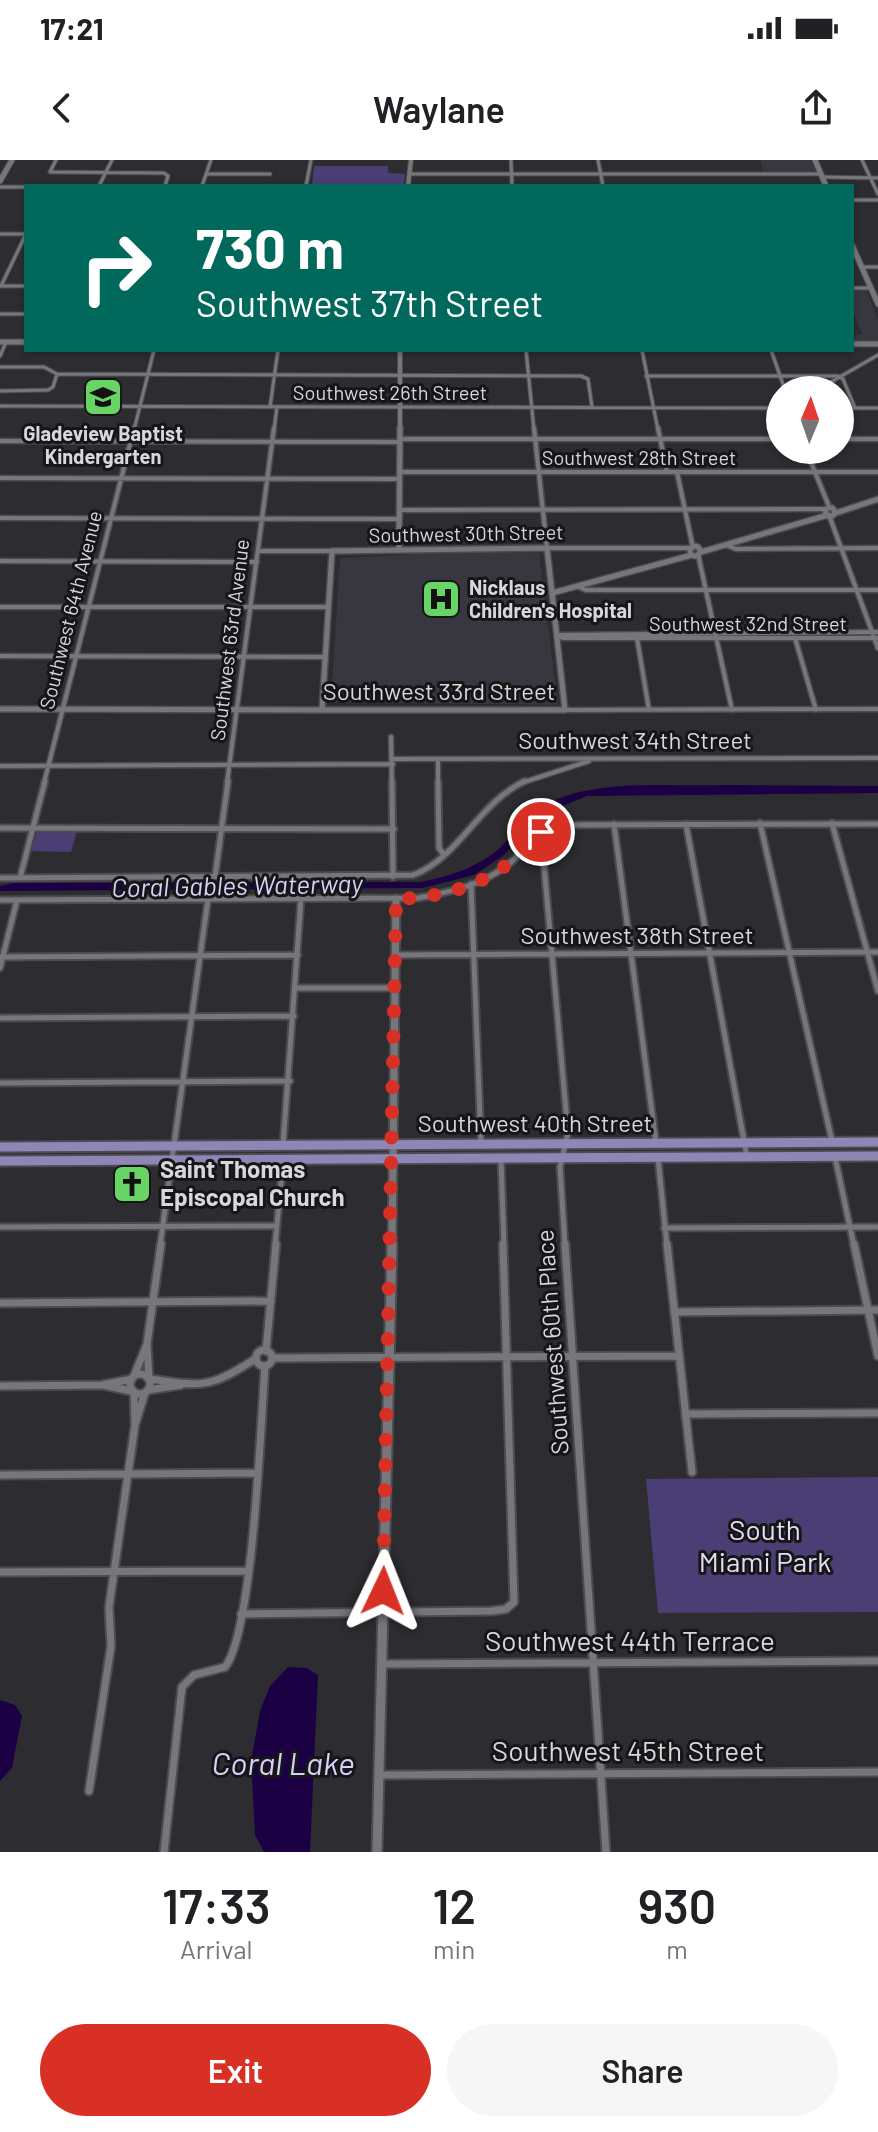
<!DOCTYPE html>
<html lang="en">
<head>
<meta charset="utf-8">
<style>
  body { margin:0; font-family:Barlow,sans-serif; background:#f6f6f6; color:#202124; height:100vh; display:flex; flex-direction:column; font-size:30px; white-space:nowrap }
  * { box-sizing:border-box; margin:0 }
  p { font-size:26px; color:#757577 }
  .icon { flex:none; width:44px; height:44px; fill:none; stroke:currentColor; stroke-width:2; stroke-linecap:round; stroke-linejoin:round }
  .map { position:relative; height:1692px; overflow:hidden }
  .sheet { display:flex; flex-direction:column; background:#fff; flex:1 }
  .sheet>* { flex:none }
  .hud { position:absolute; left:24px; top:24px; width:830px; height:168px; border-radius:0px; box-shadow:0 2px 6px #0004; background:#00695c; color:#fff; overflow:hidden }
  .needle { width:52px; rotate:2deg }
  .tools { position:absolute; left:766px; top:216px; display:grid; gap:16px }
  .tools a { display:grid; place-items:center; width:88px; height:88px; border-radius:50%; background:#fff; box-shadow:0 2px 6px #0004; font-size:40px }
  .pin { position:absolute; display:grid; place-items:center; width:68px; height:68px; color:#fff; margin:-34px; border:4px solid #fff; border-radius:50%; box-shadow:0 2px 8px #0007 }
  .me { position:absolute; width:88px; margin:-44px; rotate:2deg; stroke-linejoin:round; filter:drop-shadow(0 0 6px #0008) }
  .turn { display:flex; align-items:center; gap:28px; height:168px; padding:0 40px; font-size:36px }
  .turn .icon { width:104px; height:104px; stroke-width:2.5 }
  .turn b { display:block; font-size:56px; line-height:68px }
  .eta { display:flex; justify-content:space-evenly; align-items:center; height:136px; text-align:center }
  .eta b { font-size:48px; font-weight:600; line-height:56px }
  .cta { display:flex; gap:16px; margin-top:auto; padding:16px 40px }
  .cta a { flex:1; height:92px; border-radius:48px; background:#d93025; color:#fff; font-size:32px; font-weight:600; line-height:92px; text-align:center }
  .cta a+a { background:#f6f6f6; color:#202124 }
  .status { display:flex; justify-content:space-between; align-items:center; height:56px; padding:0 40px; background:#fff; direction:ltr }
  .status svg { height:22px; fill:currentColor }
  header { display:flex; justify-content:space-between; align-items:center; height:104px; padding:0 40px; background:#fff; font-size:36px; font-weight:600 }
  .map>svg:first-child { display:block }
</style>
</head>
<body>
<div class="status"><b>17:21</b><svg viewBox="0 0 49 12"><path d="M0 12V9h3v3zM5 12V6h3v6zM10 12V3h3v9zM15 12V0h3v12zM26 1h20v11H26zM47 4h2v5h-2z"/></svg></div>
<header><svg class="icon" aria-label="back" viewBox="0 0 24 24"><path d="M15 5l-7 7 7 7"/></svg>Waylane<svg class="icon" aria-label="share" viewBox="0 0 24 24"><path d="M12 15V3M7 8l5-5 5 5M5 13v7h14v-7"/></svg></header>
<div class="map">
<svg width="878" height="1692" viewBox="0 0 878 1692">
  <rect width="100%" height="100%" fill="#2d2d31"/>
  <path fill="#38363f" d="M760,0H811L816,12L764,13Z
    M852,129L866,130L878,159V183H852V175L862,174L852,150Z
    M416,391L539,393L558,545L331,542L340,398L405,395Z"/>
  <path fill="#4b3e74" d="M314,6H388V13L405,14L404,25L312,26Z
    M77,671L71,692L31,691L37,672Z
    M878,1317V1452L658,1453L646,1319Z"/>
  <path fill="#1c0044" d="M725,625L878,626V633L587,636L539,656L503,696L474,715L423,728L0,731V726L14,723L420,722C448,717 483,706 504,684C519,668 526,653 548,643C601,618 667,627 725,625Z
    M288,1507L307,1508L318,1515L310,1692H264L255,1675L251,1601L260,1551L270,1526Z
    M0,1540L15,1545L22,1556L12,1608L0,1621Z"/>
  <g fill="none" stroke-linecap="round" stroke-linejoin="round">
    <g stroke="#4c4b4f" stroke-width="5">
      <path id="minor-far3" d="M56,0L50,12L164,13L168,16L165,26
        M511,0L512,26
        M598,0L603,26
        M862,0L878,34
        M207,14H270
        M411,14H821
        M823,17L878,18
        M99,26L112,0
        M202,26L211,0
        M306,26L311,0
        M0,27H26
        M852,40H878
        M0,74H25
        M862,107H878
        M0,126H26
        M1,126L26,74
        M852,128H871
        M0,154H26
        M526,190L534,270
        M642,190L658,270
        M771,190L785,230
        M0,196L6,182
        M0,207H44L57,214L581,216L588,219L592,247
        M646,216H838L843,219L855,248
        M817,230L878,195
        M0,231L48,230L53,227L57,214
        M0,246L780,248
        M270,247L278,190
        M840,248H878
        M134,270L154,190
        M274,270L277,247"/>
    </g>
    <g stroke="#4c4b4f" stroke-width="7">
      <path id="minor-far2" d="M534,268L547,388H692
        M658,268L667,312
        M400,279H780
        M840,279H878
        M0,281L400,282
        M806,290L828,344
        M400,312H878
        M677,312L693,388
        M0,318L400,319
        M400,350L825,349
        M829,355L878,488
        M0,358L400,359
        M726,385L736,389L878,388
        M258,391H332
        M698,394L732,550
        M0,401L257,402
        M579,427L586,430H878
        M0,447H328
        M557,475L563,478H878
        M557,475L878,472
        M637,478L649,550
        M795,478L816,550
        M0,496L325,497
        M565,550L878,549
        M391,577L392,623
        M391,599L878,598
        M438,599V623
        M0,606L393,604
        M44,623L134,268
        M227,623L274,268
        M521,623L589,601"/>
    </g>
    <g stroke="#4c4b4f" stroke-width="9">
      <path id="minor-far1" d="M392,621L393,717
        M438,621L439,688L444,695
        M760,663L832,981
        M832,663L878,831
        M614,664L656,983
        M686,664L747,997
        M0,668L394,669
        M541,672L568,973L560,1007L565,1086
        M215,717L228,621
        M0,718L413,715C459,698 478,643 525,621
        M20,718L45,621
        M471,724L481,983
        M0,740L418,738C450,732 484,725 510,703C527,689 537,672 559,665L878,664
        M395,795L878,792
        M0,797L298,795
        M0,808L17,740
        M296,828H395
        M0,858L294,856
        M0,923L290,921
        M283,985L301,739
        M835,997L854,1086
        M658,998L667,1086
        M501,999L504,1086
        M0,1067L277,1066
        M664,1068L878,1067
        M160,1086L208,739
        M275,1086L283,1001"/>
    </g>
    <g stroke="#4c4b4f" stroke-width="11">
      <path id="minor" d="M565,1084L606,1692
        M667,1084L692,1312
        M854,1084L878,1196
        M0,1143L271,1141
        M674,1152L878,1150
        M256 1198a8 8 0 1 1 16 0a8 8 0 1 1-16 0Z
        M266,1191L276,1084
        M272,1198L679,1196
        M130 1224a10 10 0 1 1 20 0a10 10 0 1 1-20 0Z
        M134,1216L147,1184
        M149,1218L147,1184L161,1084
        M150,1219C203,1227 210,1228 255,1199
        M103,1225L131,1231
        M0,1226L102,1225L132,1219
        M148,1230L181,1225
        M134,1233L135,1265
        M686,1254L878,1253
        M0,1315L256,1313
        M0,1412L247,1411
        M241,1454L492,1451L506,1449L514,1442L503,1084
        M383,1504L878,1501
        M379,1615L878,1612
        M89,1631L111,1486L109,1447L135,1265L145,1233
        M164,1692L182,1527L194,1515L225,1507C253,1472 261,1261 265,1206"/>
    </g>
    <g stroke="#4c4b4f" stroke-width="6">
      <path id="tertiary-far3" d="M408,26L411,0
        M400,270V190"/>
    </g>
    <g stroke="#4c4b4f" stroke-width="8">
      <path id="tertiary-far2" d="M825.5 352a4.5 4.5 0 1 1 9 0a4.5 4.5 0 1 1-9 0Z
        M836,353L878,339
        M690 391a5 5 0 1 1 10 0a5 5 0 1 1-10 0Z
        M547,388L565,550H322L332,391Z
        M399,390L400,268
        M701,392L828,355
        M552,433L692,395
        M0,549L322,550"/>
    </g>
    <g stroke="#4c4b4f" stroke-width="11">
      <path id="tertiary-far1" d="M392,1086L396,739"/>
    </g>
    <g stroke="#4c4b4f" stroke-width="13">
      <path id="tertiary" d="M377,1692L392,1084"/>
    </g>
    <g stroke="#4c4b4f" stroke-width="7">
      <path id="secondary" d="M815,0L826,26
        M0,21L12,0
        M852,85L878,144
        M0,182H26
        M852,184H878"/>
    </g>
    <g stroke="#4c4b4f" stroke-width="13">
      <path id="primary" d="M0,987L878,982
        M0,1001L878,996"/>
    </g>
    <use href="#minor-far3" stroke="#77767b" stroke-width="3"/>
    <use href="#minor-far2" stroke="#77767b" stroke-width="4"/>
    <use href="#minor-far1" stroke="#77767b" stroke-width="5"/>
    <use href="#minor" stroke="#77767b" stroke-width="7"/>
    <use href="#tertiary-far3" stroke="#77767b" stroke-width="4"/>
    <use href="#tertiary-far2" stroke="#77767b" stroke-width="5"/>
    <use href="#tertiary-far1" stroke="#77767b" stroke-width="7"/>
    <use href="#tertiary" stroke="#77767b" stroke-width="9"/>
    <use href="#secondary" stroke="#77767b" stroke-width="5"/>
    <use href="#primary" stroke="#9086b5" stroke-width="9"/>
  </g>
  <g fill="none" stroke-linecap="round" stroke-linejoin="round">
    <path stroke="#d93025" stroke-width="14" stroke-dasharray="0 25.2" d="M383,1431L396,739C435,738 478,728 509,703C521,694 529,681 541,672"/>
  </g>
  <defs>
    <g id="school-square" transform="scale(2)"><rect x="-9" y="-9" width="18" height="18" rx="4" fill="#68d465" stroke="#161517"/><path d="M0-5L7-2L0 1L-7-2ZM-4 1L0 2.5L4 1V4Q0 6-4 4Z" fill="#111"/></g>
    <g id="hospital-square" transform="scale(2)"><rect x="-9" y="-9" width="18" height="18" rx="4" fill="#68d465" stroke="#161517"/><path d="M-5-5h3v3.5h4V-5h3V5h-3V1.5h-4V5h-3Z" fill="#111"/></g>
    <g id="church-square" transform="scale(2)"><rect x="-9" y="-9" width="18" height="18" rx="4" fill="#68d465" stroke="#161517"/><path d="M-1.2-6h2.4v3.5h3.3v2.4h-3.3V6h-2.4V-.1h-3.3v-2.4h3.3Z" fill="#111"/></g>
  </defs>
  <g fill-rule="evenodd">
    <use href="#school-square" x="103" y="237"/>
    <use href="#hospital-square" x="441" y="439"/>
    <use href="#church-square" x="132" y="1024"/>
  </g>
  <g text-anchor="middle" stroke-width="6" stroke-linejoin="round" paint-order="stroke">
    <g font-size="20" fill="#d8d7da" stroke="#161517">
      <text x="390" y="240">Southwest 26th Street</text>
      <text x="639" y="305">Southwest 28th Street</text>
      <text transform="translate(466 374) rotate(-1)" y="7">Southwest 30th Street</text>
      <text transform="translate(71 450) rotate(-76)" y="7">Southwest 64th Avenue</text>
      <text x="748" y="471">Southwest 32nd Street</text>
      <text transform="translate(230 480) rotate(-83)" y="7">Southwest 63rd Avenue</text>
    </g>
    <g font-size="20" font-weight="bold" fill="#d8d7da" stroke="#161517">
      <text x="103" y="281">Gladeview Baptist<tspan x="103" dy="23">Kindergarten</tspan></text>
      <text x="469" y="435" text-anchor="start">Nicklaus<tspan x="469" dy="23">Children's Hospital</tspan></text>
    </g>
    <g font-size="24" fill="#d8d7da" stroke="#161517">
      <text x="439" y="540">Southwest 33rd Street</text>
      <text x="635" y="589">Southwest 34th Street</text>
      <text x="637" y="784">Southwest 38th Street</text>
      <text x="535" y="972">Southwest 40th Street</text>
      <text transform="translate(553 1182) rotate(-94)" y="8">Southwest 60th Place</text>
    </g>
    <g font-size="24" font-weight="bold" fill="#d8d7da" stroke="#161517" text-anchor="start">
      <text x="160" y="1018">Saint Thomas<tspan x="160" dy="28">Episcopal Church</tspan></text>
    </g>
    <g font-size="26" font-style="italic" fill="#d7d0f9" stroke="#161517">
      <text transform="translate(237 726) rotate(-1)" y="9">Coral Gables Waterway</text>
    </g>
    <g font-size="28" fill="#e2dff4" stroke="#161517">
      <text x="765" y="1380">South<tspan x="765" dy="32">Miami Park</tspan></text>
    </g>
    <g font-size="28" fill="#d8d7da" stroke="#161517">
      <text x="630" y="1491">Southwest 44th Terrace</text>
      <text x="628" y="1601">Southwest 45th Street</text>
    </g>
    <g font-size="32" font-style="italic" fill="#d7d0f9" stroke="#161517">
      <text x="283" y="1615">Coral Lake</text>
    </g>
  </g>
</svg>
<div class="tools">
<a><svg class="needle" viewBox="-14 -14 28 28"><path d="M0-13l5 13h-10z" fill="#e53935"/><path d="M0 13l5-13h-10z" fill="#757577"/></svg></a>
</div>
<div class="pin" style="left:541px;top:672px;background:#d93025"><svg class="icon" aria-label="arrive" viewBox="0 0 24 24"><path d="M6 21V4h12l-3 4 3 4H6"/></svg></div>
<svg class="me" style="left:383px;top:1431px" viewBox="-20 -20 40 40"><path d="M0-17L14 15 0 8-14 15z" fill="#d93025" stroke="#fff" stroke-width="4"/></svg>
<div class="hud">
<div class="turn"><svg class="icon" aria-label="right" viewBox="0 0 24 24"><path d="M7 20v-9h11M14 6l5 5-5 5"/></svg><div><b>730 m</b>Southwest 37th Street</div></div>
</div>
</div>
<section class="sheet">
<div class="eta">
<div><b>17:33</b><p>Arrival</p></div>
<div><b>12</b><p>min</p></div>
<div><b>930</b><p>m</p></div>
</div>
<div class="cta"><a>Exit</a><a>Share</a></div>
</section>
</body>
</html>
